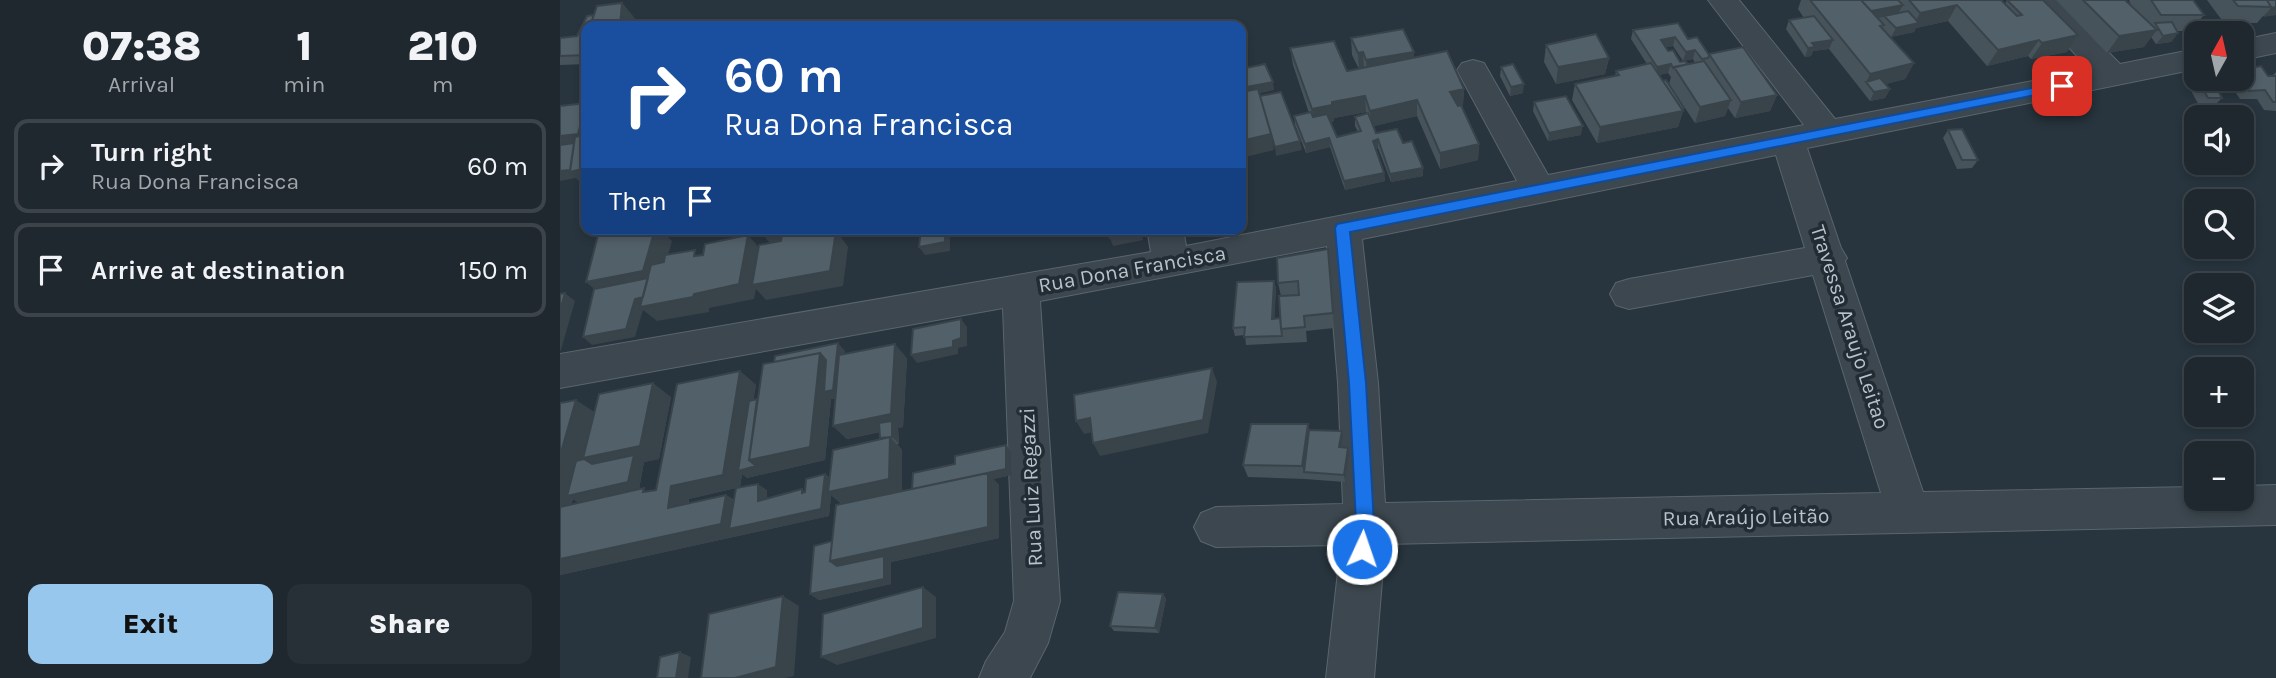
<!DOCTYPE html>
<html lang="en">
<head>
<meta charset="utf-8">
<style>
  body { margin:0; font-family:Karla,sans-serif; background:#263036; color:#f1f3f6; height:100vh; display:flex; flex-direction:column; font-size:26px; white-space:nowrap }
  * { box-sizing:border-box; margin:0 }
  p { font-size:23px; color:#a1a6aa }
  .icon { flex:none; width:38px; height:38px; fill:none; stroke:currentColor; stroke-width:2; stroke-linecap:round; stroke-linejoin:round }
  .map { position:relative; flex:1; overflow:hidden }
  .details { display:flex; flex-direction:column; background:#1e282e; width:560px }
  .details>* { flex:none }
  .banner { position:absolute; left:21px; top:21px; width:665px; height:214px; border-radius:14px; box-shadow:0 4px 10px #0003,0 0 0 2px #3c444a; background:#1a4fa0; color:#fff; overflow:hidden }
  .needle { width:46px; rotate:8deg }
  .buttons { position:absolute; left:1624px; top:21px; display:grid; gap:14px }
  .buttons a { display:grid; place-items:center; width:70px; height:70px; border-radius:14px; background:#1e282e; box-shadow:0 4px 10px #0003,0 0 0 2px #3c444a; font-size:35px }
  .pin { position:absolute; display:grid; place-items:center; width:60px; height:60px; color:#fff; margin:-30px; border-radius:14px; box-shadow:0 4px 10px #0006 }
  .me { position:absolute; width:77px; margin:-38px; rotate:3deg; stroke-linejoin:round; filter:drop-shadow(0 0 5px #0008) }
  .turn { display:flex; align-items:center; gap:24px; height:147px; padding:0 28px; font-size:32px }
  .turn .icon { width:91px; height:91px; stroke-width:2.5 }
  .turn b { display:block; font-size:49px; line-height:60px }
  .then { display:flex; align-items:center; height:66px; padding:0 28px; background:#0003; gap:14px; font-size:26px }
  .eta { display:flex; justify-content:space-evenly; align-items:center; height:119px; text-align:center }
  .eta b { font-size:42px; font-weight:800; line-height:49px }
  .button { display:flex; gap:14px; margin-top:auto; padding:14px 28px }
  .button a { flex:1; height:80px; border-radius:14px; background:#98c7ee; color:#111; font-size:28px; font-weight:800; line-height:80px; text-align:center }
  .button a+a { background:#263036; color:#f1f3f6 }
  ul { padding:0; list-style:none }
  li { display:flex; align-items:center; gap:21px; height:94px; margin:0 14px 10px; padding:0 14px; border:4px solid #3c444a; border-radius:14px }
  li div { flex:1 }
  li b { display:block; font-size:26px }
  li em { font-style:normal }
  main { display:flex; flex:1; min-height:0 }
  .map>svg:first-child { display:block }
</style>
</head>
<body>
<main>
<section class="details">
<div class="eta">
<div><b>07:38</b><p>Arrival</p></div>
<div><b>1</b><p>min</p></div>
<div><b>210</b><p>m</p></div>
</div>
<ul>
<li><svg class="icon" aria-label="right" viewBox="0 0 24 24"><path d="M7 20v-9h11M14 6l5 5-5 5"/></svg><div><b>Turn right</b><p>Rua Dona Francisca</p></div><em>60 m</em></li>
<li><svg class="icon" aria-label="arrive" viewBox="0 0 24 24"><path d="M6 21V4h12l-3 4 3 4H6"/></svg><div><b>Arrive at destination</b></div><em>150 m</em></li>
</ul>
<div class="button"><a>Exit</a><a>Share</a></div>
</section>
<div class="map">
<svg width="1716" height="678" viewBox="0 0 1716 678">
  <rect width="100%" height="100%" fill="#28353e"/>
  <g fill="none" stroke-linecap="round" stroke-linejoin="round">
    <g stroke="#5a656c" stroke-width="2">
      <path id="minor" d="M1148,0H1179L1275,119L1530,70L1465,0H1497L1560,64L1636,49V69L1247,148L1281,248L1287,258L1285,261L1363,492L1636,487V499H1682V486L1716,485V525L825,544L814,678H766L781,545L656,547L641,541L634,527L641,513L656,507L783,504L778,383L767,246L480,301L500,601L488,643L470,678H419L426,661L445,632L454,601L443,308L0,388V354L591,252L587,229H623L626,246L957,181L897,70L902,63L913,60L924,63L988,175L1244,125ZM1216,155L1245,248L1069,279L1056,283L1050,294L1056,305L1069,309L1253,275L1321,493L825,503L818,383L802,239Z
        M1716,33V53L1682,60V40Z"/>
    </g>
    <use href="#minor" fill="#3c474f" fill-rule="evenodd"/>
  </g>
  <path fill="#47535a" fill-rule="evenodd" d="M1241,0H1441L1445,4L1447,0L1518,35L1507,52L1471,59L1468,56L1427,66L1388,21L1356,28L1354,32L1331,37L1323,28L1354,63L1345,79L1326,84L1330,89L1325,98L1310,101L1269,49L1253,51L1251,56L1245,57L1226,29L1229,20L1244,18L1238,9Z
    M1496,0H1565L1573,8L1569,1L1570,0H1633L1644,15L1630,31H1617L1618,33L1611,42L1596,44L1591,37L1584,47L1547,53Z
    M1647,0H1716V15L1703,16L1697,23H1664Z
    M62,3L76,20L75,26H26V64L0,65V38L17,36L27,16L34,15L37,6Z
    M1073,30L1128,39L1149,55V54L1217,95L1210,111L1175,118L1168,108L1165,116L1135,123L1109,84L1111,77L1108,73L1099,75L1124,108L1118,127L1037,143L1012,100L1015,84L1055,76L1056,71L1087,64L1071,39ZM1113,46L1123,61L1133,59L1135,63L1128,64L1120,62L1108,51L1106,47Z
    M791,38L854,58L904,89L903,105L902,106L919,144L918,160L880,169L857,116L813,126L816,133L843,143L863,168V176L831,182L818,148L816,149L824,173L825,181L785,190L770,147L746,153L735,125L734,116L749,113L733,65L730,48L787,71L799,69L792,55ZM806,112V114L795,117V126L798,132L777,137L771,122L774,121V118Z
    M986,45L1049,58L1045,74L996,84L984,62Z
    M941,67L963,93L950,96L940,76Z
    M1716,72V111L1704,110L1697,99H1680L1667,80L1668,79L1712,76Z
    M1638,80L1662,98L1654,106L1640,107L1630,89Z
    M974,102L1021,135L988,141L973,111Z
    M1388,130L1418,160L1412,168L1397,169L1383,138Z
    M770,265L774,328L746,331L747,342L686,345L685,335L675,336L673,328L714,281L716,289L714,319L720,318L721,296L718,283Z
    M285,351L284,354L347,358L343,427L338,428L339,444H337L342,450V491L352,489L395,464L446,445L451,452L452,475L433,479L439,485V538L331,562V584L259,600L250,594L272,541L282,504L271,495L269,516L0,575V403L34,412L111,397L99,459L84,462L79,489L18,502L13,499L11,504L96,490L180,371L196,385L193,400L197,399ZM276,398L273,426L287,439L320,432L321,439L270,478L265,474L245,491L207,498V490L180,487L182,474L187,478L265,460L271,399ZM176,488L174,500L166,495L129,503V499Z
    M749,430L783,438L781,447L788,448L789,455L785,482L745,479L688,477L683,465Z
    M603,594L606,599L599,633L554,631L550,626Z"/>
  <path fill="#39434a" fill-rule="evenodd" d="M62,3L76,20L75,26H60Z
    M1343,5L1338,14L1324,16L1323,17L1298,22L1302,13Z
    M1397,5L1388,21L1356,28L1354,32L1331,37L1336,28L1354,24L1360,13Z
    M1716,7V15L1703,17L1711,8Z
    M1597,30L1584,47L1547,53L1559,36Z
    M1618,33L1611,42L1596,44L1603,36Z
    M1518,35L1507,52L1471,59L1482,43Z
    M1115,37L1113,46L1099,49L1101,40Z
    M1273,40L1269,49L1253,51L1251,56L1245,57L1248,48L1252,43Z
    M1479,40L1468,56L1427,66L1438,50Z
    M1135,50L1133,59L1123,61L1126,52Z
    M803,52L804,69L799,70L798,53Z
    M854,52V68L807,77L806,60Z
    M1049,58L1045,74L996,84L998,67Z
    M1354,63L1345,79L1311,88L1306,82L1310,74Z
    M1111,64L1108,73L1095,76L1097,67Z
    M713,82L714,90L681,98V88Z
    M964,84L963,93L950,96L951,87Z
    M904,89L903,105L889,109L890,92Z
    M1330,89L1325,98L1310,101L1314,92Z
    M1217,95L1210,111L1175,118L1181,102Z
    M805,96L806,112L774,118V121L754,126L752,109L772,102Z
    M857,100V116L811,127L810,111Z
    M1171,100L1165,116L1135,123L1140,107Z
    M26,104V188L16,178L0,181V136Z
    M1124,108L1118,127L1037,143L1040,127Z
    M1023,126L1021,135L988,141L989,133Z
    M711,134L714,150L681,158V141Z
    M769,138L770,147L746,153L745,144Z
    M818,139V148L813,150V141Z
    M740,141L742,150L716,156L715,147Z
    M919,144L918,160L880,169V153Z
    M863,168V176L831,182L830,174Z
    M824,173L825,181L785,190L784,181Z
    M95,229H100L112,241L94,304L134,294L188,235L202,251L255,235L256,229H290V236L281,237L288,247L283,286L206,300L196,289L194,299L149,308V312L97,321L83,310L75,337L32,345L23,337L75,299L44,297L26,282Z
    M224,229L236,244L214,248L201,232Z
    M385,229H387L390,234V251L365,255L359,247Z
    M580,229L583,240L553,246L550,238Z
    M768,249L770,265L774,328L773,313Z
    M714,281L716,289L714,327L712,319Z
    M5,293L15,301L1,350L0,351V311Z
    M401,319L407,327V346L398,348V354L357,363L351,355L393,341Z
    M278,343L285,351L280,397L271,399L265,460L187,478L182,474L180,487L129,499L127,520L108,508L111,486L180,371L196,385L183,470L260,353Z
    M335,344L347,358L343,427L338,428L339,444L332,437V429L287,439L273,426Z
    M652,368L657,382L648,433L540,456L533,443Z
    M93,383L111,397L99,459L84,462L79,489L18,502L12,499L3,536H0V456L16,400L36,413ZM23,459L43,471L14,494Z
    M530,418L538,431L524,434L516,421Z
    M748,424L751,437L744,472L742,466Z
    M782,431L783,438L780,454L779,447Z
    M330,437L342,450V491L283,504L271,495L269,516L0,575V540L166,495L183,507L261,509L265,474L273,481Z
    M446,445L451,452L452,475L433,479L439,485V538L331,562V584L259,600L250,594L285,572L270,561L359,496Z
    M788,448L789,455L785,482L784,475Z
    M198,484L207,490V507L198,501Z
    M363,587L376,597V638L277,665L261,657Z
    M603,594L606,599L599,633L595,628Z
    M223,596L239,606L234,676L225,678H175Z
    M120,652L131,657L128,678H116Z"/>
  <path fill="#526069" stroke="#39434a" stroke-width="2" d="M1250,0H1301L1324,25L1320,26L1354,63L1310,74Z
    M1301,0H1338L1343,5L1311,11Z
    M1349,0H1441L1457,16L1462,15L1447,0H1483L1518,35L1482,43L1479,40L1438,50L1397,5L1360,13Z
    M1523,0H1565L1597,30L1559,36Z
    M1591,0H1633L1644,15H1601Z
    M1673,0H1707L1711,7L1678,6Z
    M1707,0H1716V7L1711,8L1710,7H1711Z
    M62,3L60,26H30L37,6Z
    M1348,11L1359,23L1336,28L1324,16Z
    M34,15L30,26H26V36L22,47L26,51V55L0,56V38L17,36L27,16Z
    M1254,16L1273,40L1252,43L1255,47L1248,48L1229,20Z
    M1612,22L1618,33L1603,36L1595,23Z
    M1118,23L1128,39L1137,37L1149,55L1148,58L1142,59L1135,50L1126,52L1115,37L1101,40L1108,51L1113,50L1120,62L1125,61L1128,64L1113,68L1111,64L1097,67L1073,30Z
    M843,29L854,52L806,60L803,52L798,53L791,38Z
    M1036,34L1049,58L998,67L986,45Z
    M26,36V47H22Z
    M774,41L787,71L887,51L904,89L890,92L898,106L901,105L919,144L880,153L857,100L810,111L805,96L772,102V105L752,109L730,48Z
    M1183,47L1217,95L1181,102L1149,54Z
    M1144,61L1171,100L1140,107L1114,67Z
    M1091,63L1123,111L1040,127L1015,84L1059,75L1056,71Z
    M705,64L713,82L681,88V69Z
    M953,64L964,84L951,87L941,67Z
    M1701,66L1708,76H1716V102H1713L1705,90L1689,91L1680,79H1682V70Z
    M1320,78L1330,89L1314,92L1306,82Z
    M1644,79H1652L1662,98H1648L1638,80Z
    M1106,80L1124,108L1122,109L1103,81Z
    M698,89L711,134L681,141V92Z
    M721,92L740,141L715,147L700,96Z
    M1006,96L1023,126L989,133L974,102Z
    M26,103L18,134L0,136V106Z
    M751,112L753,117L767,114L777,137L801,131L795,117L808,113L816,133L837,129L843,143L852,141L863,168L830,174L818,139L813,141L824,173L784,181L769,138L745,144L734,116Z
    M1402,129L1418,160H1402L1388,130Z
    M26,134V168L10,172L15,137Z
    M14,143L10,170L0,171V145Z
    M73,229H95L83,271L26,282L38,235Z
    M201,229H220L201,232Z
    M223,229H256L255,235L276,231L270,271L192,285L199,245L221,241Z
    M366,229H385V242L359,247L361,230Z
    M548,229H579V232L550,238Z
    M188,235L179,284L134,294L133,297L80,307L91,265L104,262L105,255L135,250L134,256L143,255L145,244Z
    M768,249L773,313L744,316L745,327L721,329L719,296L739,295L738,281L718,283L717,258Z
    M88,278L83,297L75,299L66,329L23,337L34,289Z
    M714,281L712,319L720,318L722,336L684,337L685,327L673,328L677,282Z
    M5,293L0,311V294Z
    M401,319V338L393,341V347L351,355L353,329Z
    M278,343L273,390L264,392L266,360L260,353L214,362L215,356Z
    M335,344L331,414L273,426L279,355Z
    M260,353L250,447L189,460L203,364Z
    M652,368L643,420L533,443L530,418L516,421L514,395Z
    M180,371L163,475L111,486L108,508L166,495L161,524L0,559V507L84,488L83,492L96,490L117,384Z
    M93,383L80,446L23,458L39,394Z
    M197,399L189,460L196,466L178,471L189,401Z
    M16,400L0,456V403Z
    M332,421V437L320,438L319,423Z
    M691,424H748L742,466L683,465Z
    M749,430L782,431L779,447L788,448L784,475L744,472Z
    M330,437L329,479L268,492L273,450Z
    M446,445V469L352,489L353,473L395,464V456Z
    M74,455L68,482L7,496L16,461L24,459L32,464Z
    M428,473V527L270,561L276,505Z
    M265,474L261,509L169,529L176,488L198,484V501L242,489V493L245,492L246,479Z
    M272,541L270,561L277,566L324,556V579L250,594L254,546Z
    M363,587V628L261,657L263,614Z
    M558,592L603,594L595,628L550,626Z
    M223,596L216,667L175,678H141L149,614Z
    M120,652L116,678H97L100,657Z"/>
  <path fill="#1a73e8" stroke="#114b97" stroke-width="2" d="M1502,82L1508,86L1506,89L790,232L806,383L814,523L809,555L802,557L796,555L793,549L796,523L789,383L775,228L777,224Z"/>
  <g text-anchor="middle" stroke-width="7" stroke-linejoin="round" paint-order="stroke">
    <g font-size="21" fill="#b9c2c9" stroke="#212c34">
      <text transform="translate(572 269) rotate(-10)" y="7">Rua Dona Francisca</text>
      <text transform="translate(1290 327) rotate(72)" y="7">Travessa Araujo Leitao</text>
      <text transform="translate(471 487) rotate(-93)" y="7">Rua Luiz Regazzi</text>
      <text transform="translate(1186 517) rotate(-1)" y="7">Rua Araújo Leitão</text>
    </g>
  </g>
</svg>
<div class="buttons">
<a><svg class="needle" viewBox="-14 -14 28 28"><path d="M0-13l5 13h-10z" fill="#e53935"/><path d="M0 13l5-13h-10z" fill="#a1a6aa"/></svg></a>
<a><svg class="icon" aria-label="sound" viewBox="0 0 24 24"><path d="M4 9h4l5-4v14l-5-4H4zM17 9q2 3 0 6"/></svg></a>
<a><svg class="icon" aria-label="search" viewBox="0 0 24 24"><circle cx="10" cy="10" r="6"/><path d="M15 15l6 6"/></svg></a>
<a><svg class="icon" aria-label="layers" viewBox="0 0 24 24"><path d="M12 4l9 5-9 5-9-5zM3 14l9 5 9-5"/></svg></a>
<a>+</a>
<a>−</a>
</div>
<div class="pin" style="left:1502px;top:86px;background:#d93025"><svg class="icon" aria-label="arrive" viewBox="0 0 24 24"><path d="M6 21V4h12l-3 4 3 4H6"/></svg></div>
<svg class="me" style="left:802px;top:549px" viewBox="-20 -20 40 40"><circle r="17" fill="#1a73e8" stroke="#fff" stroke-width="3"/><path d="M0-11L8 9 0 5-8 9z" fill="#fff"/></svg>
<div class="banner">
<div class="turn"><svg class="icon" aria-label="right" viewBox="0 0 24 24"><path d="M7 20v-9h11M14 6l5 5-5 5"/></svg><div><b>60 m</b>Rua Dona Francisca</div></div>
<div class="then">Then<svg class="icon" aria-label="arrive" viewBox="0 0 24 24"><path d="M6 21V4h12l-3 4 3 4H6"/></svg></div>
</div>
</div>
</main>
</body>
</html>
